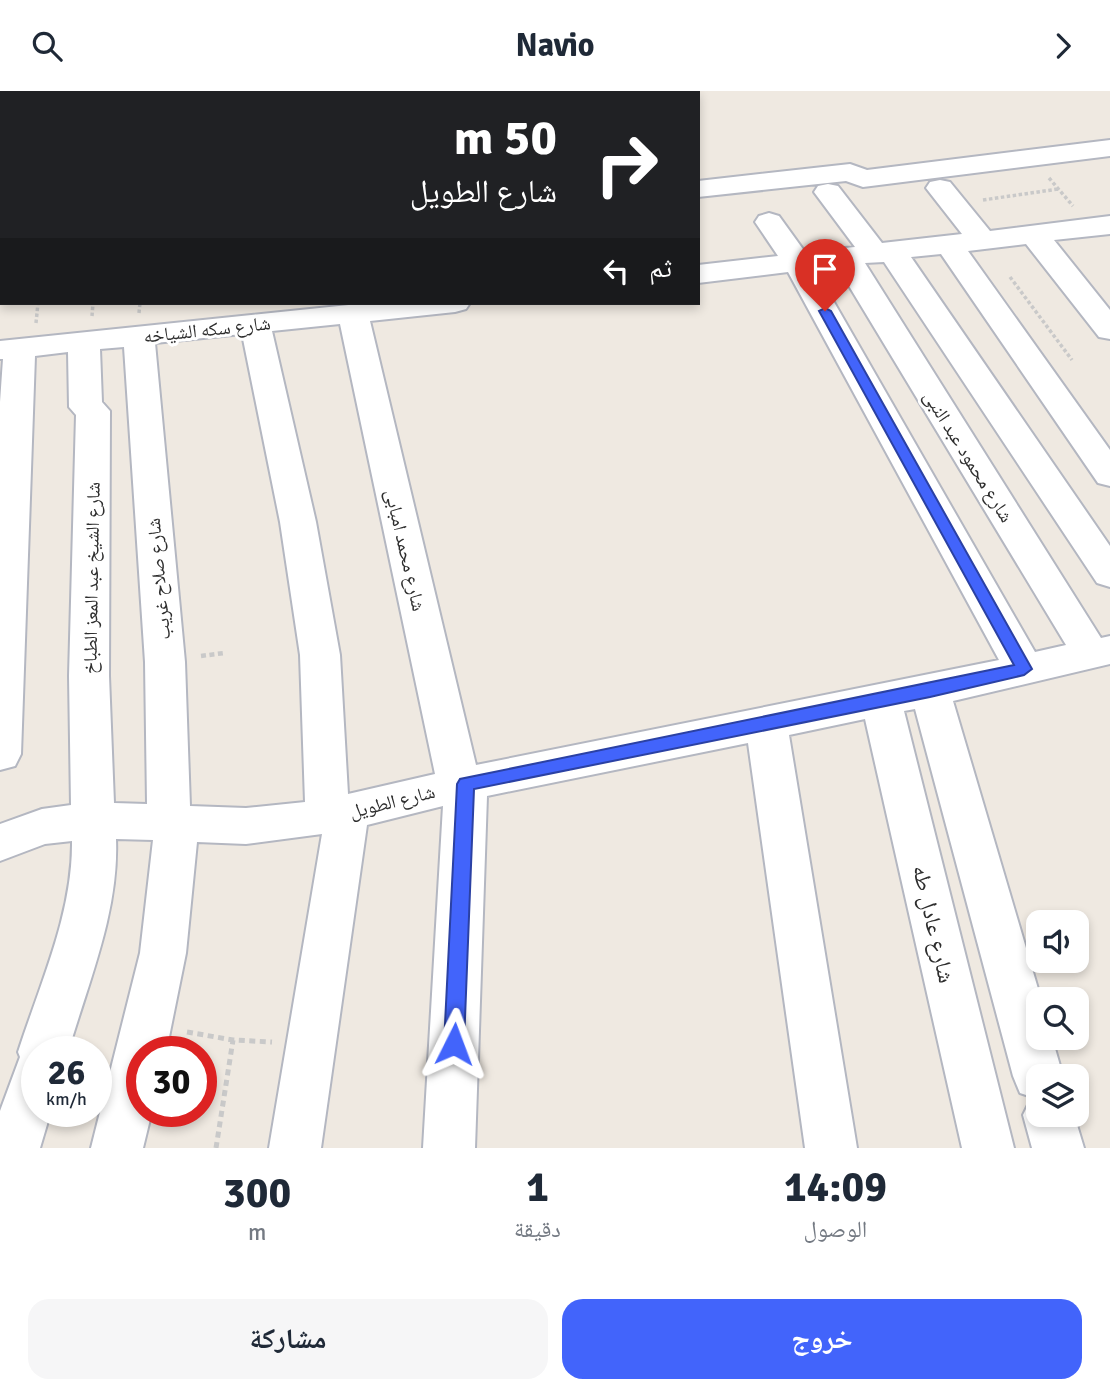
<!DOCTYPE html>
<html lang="ar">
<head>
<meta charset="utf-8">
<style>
  body { margin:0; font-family:Signika,"Noto Naskh Arabic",sans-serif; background:#f6f6f7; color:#1f2937; direction:rtl; height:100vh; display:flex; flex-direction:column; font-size:26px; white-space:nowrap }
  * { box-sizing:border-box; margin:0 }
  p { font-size:23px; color:#747a83 }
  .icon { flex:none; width:38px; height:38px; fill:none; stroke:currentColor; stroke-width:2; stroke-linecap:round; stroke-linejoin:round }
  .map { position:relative; height:1057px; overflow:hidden; direction:ltr }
  .details { display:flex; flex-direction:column; background:#fff; flex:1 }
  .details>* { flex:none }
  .banner { position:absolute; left:0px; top:0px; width:700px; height:214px; box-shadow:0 4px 10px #0003; direction:rtl; background:#202124; color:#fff; overflow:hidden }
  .fabs { position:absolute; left:1026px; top:819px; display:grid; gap:14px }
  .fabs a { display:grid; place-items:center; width:63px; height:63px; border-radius:14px; background:#fff; box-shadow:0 4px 10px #0003; font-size:35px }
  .speed { position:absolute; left:21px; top:945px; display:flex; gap:14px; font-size:35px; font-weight:700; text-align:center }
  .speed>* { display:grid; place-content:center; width:91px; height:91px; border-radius:50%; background:#fff; box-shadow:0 4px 10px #0003; line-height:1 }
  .speed small { font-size:18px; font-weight:400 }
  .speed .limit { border:10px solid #d22; background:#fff; color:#111 }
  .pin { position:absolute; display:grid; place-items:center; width:60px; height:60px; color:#fff; margin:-72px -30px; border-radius:50% 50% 50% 0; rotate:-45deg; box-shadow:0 0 7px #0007 }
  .pin .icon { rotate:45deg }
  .me { position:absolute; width:77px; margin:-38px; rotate:3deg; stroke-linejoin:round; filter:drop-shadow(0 0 5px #0008) }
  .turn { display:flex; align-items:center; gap:24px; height:147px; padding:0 28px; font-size:32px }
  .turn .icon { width:91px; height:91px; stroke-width:2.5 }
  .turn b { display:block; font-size:49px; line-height:60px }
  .then { display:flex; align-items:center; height:66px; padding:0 28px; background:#0003; gap:14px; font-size:26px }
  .eta { display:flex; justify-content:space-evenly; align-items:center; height:119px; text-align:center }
  .eta b { font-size:42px; font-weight:700; line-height:49px }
  .cta { display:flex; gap:14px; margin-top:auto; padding:14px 28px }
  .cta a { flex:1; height:80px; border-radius:21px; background:#4264fb; color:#fff; font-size:28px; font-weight:700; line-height:80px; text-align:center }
  .cta a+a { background:#f6f6f7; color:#1f2937 }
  header { display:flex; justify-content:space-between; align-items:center; height:91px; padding:0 28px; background:#fff; font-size:32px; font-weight:700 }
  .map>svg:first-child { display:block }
</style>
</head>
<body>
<header><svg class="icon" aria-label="forward" viewBox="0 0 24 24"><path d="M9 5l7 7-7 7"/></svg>Navio<svg class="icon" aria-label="search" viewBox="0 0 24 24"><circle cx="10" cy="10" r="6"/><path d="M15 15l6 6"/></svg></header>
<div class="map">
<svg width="1110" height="1057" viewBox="0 0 1110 1057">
  <rect width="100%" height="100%" fill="#efe9e1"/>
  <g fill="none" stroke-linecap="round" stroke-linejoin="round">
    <g stroke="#b4b7c1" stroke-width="4">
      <path id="minor" d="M1110,49V65L863,96L846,90L698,106V90L850,73L867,79Z
        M940,89L950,91L990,140L1110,125V143L1054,149L1110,219V248L1099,246L1026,153L968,160L1110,359V395L1098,392L941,163L911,166L1110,455V496L1097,492L884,171L865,172L1101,547L1110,545V573L953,610L1041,908H1038V947H1052L1063,985H1038V1024H1074L1084,1057H1032L1023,1024L1032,1006L1020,1002L1013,985L915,618L904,620L1014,1057H962L865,628L789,644L857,1057H805L748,652L487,705L475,1057H423L443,715L367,734L321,1057H269L322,743L246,753L197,751L186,862L166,961H142V1020H152L143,1057H91L140,862L153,749L116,748C119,821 88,892 68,961H37V1020H51L40,1057H0V1020L20,966L18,961C40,893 73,822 72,750L45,753L0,770V733L42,718L71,714L69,585L76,324L69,316L68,261L35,265L21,663L15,675L0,679V311L3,268H0V250L368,212H470L466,218L455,221L370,230L476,674L999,569L788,181L698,192V174L778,165L755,131L759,125L769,122L779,125L805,161L855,156L814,101L818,95L828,93L838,95L882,152L962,143L926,97L930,91ZM837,175L1066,554L1035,561L815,178ZM340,233L435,683L348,703L340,564L316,431L272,240ZM242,243L280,431L300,564L305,711L246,717L190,715L185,571L155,252ZM124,256L145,571L147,713L114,712L109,585L110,320L102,311L100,258Z
        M0,110H2V126H0Z"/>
    </g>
    <path stroke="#c9c9c9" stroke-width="3.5" stroke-dasharray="3.5 2.5" stroke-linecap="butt" d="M1049,87L1073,115
      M983,109L1058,98
      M1010,186L1072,269
      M139,222L140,212
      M92,225L93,212
      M36,232L38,212"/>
    <path stroke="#c9c9c9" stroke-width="4.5" stroke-dasharray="5 3.5" stroke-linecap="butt" d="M201,565L224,562"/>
    <path stroke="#c9c9c9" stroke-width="5" stroke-dasharray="6 4.5" stroke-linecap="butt" d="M187,941L233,949L272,951
      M216,1057L233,949"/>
    <use href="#minor" fill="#fff" fill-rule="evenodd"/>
  </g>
  <path fill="#4264fb" stroke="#2b41a3" stroke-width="2" d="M825,217L831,220L1032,578L1024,584L930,606L474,698L464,953L461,960L454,962L447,960L444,953L457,693L460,688L1014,574L819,220Z"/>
  <g text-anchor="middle" stroke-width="6" stroke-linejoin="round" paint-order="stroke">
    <g font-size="19" fill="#2e2e2e" stroke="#fff">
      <text transform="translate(207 238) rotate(-6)" y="7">شارع سكه الشياخه</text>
      <text transform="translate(969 365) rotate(58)" y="7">شارع محمود عبد النبى</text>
      <text transform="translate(406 459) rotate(77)" y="7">شارع محمد امبابى</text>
      <text transform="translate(91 487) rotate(-89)" y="7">شارع الشيخ عبد المعز الطباخ</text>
      <text transform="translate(158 488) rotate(-95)" y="7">شارع صلاح غريب</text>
      <text transform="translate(392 710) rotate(-14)" y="7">شارع الطويل</text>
    </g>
    <g font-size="23" fill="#2e2e2e" stroke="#fff">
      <text transform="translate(934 833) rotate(77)" y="8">شارع عادل طه</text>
    </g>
  </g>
</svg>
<div class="fabs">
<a><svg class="icon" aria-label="sound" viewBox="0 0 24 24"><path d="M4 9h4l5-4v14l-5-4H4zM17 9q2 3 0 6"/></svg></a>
<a><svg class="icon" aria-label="search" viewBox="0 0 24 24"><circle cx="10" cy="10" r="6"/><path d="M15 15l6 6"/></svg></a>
<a><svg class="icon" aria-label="layers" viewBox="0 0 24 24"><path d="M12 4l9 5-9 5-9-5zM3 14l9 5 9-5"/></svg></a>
</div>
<div class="speed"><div>26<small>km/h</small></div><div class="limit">30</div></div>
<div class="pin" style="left:825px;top:220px;background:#d93025"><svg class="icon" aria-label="arrive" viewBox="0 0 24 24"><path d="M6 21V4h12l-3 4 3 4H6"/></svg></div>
<svg class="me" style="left:454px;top:953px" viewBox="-20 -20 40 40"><path d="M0-17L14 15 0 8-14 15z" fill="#4264fb" stroke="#fff" stroke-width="4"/></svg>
<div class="banner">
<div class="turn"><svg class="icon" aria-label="right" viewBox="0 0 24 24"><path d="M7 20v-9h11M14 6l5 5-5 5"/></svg><div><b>50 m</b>شارع الطويل</div></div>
<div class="then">ثم<svg class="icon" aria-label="left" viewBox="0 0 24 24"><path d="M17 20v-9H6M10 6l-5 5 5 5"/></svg></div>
</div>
</div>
<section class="details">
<div class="eta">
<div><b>14:09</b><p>الوصول</p></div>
<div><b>1</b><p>دقيقة</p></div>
<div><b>300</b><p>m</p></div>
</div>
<div class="cta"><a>خروج</a><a>مشاركة</a></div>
</section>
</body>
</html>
